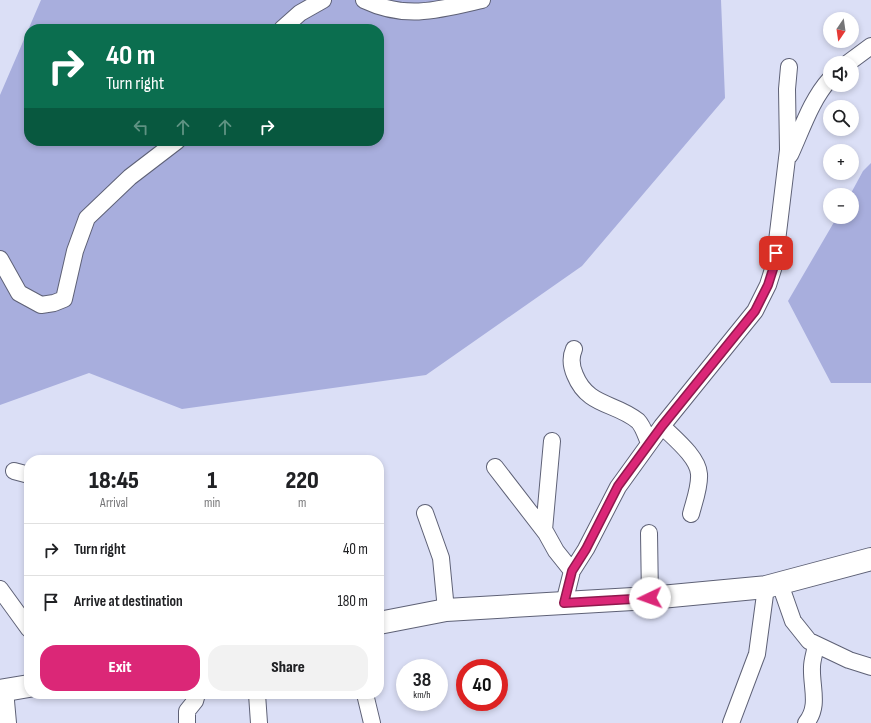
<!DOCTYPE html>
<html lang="en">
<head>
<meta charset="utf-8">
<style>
  body { margin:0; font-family:"Sofia Sans Condensed",sans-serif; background:#f2f2f2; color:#202124; height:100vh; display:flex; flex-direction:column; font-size:15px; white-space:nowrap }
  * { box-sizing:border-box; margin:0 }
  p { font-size:13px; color:#757577 }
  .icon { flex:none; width:22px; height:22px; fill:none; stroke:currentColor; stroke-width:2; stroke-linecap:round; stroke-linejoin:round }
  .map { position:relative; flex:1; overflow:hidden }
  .sheet { position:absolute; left:24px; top:455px; width:360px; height:244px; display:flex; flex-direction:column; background:#fff; border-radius:16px; box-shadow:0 2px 6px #0003 }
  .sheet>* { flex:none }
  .top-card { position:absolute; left:24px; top:24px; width:360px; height:122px; border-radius:16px; box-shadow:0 2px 6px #0003; background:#0b6e4f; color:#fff; overflow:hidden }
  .needle { width:26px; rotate:193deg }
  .controls { position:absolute; left:823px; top:12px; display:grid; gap:8px }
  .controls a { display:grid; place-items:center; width:36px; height:36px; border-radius:50%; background:#fff; box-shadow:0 2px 6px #0003; font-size:20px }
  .speed { position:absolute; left:396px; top:659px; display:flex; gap:8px; font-size:20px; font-weight:700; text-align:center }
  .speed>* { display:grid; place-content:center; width:52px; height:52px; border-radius:50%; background:#fff; box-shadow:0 2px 6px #0003; line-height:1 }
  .speed small { font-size:10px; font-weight:400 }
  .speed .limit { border:6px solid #d22; background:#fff; color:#111 }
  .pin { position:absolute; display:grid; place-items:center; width:34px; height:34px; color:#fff; margin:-17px; border-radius:8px; box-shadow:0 2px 6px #0006 }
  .me { position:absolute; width:44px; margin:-22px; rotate:267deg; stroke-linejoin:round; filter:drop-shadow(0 0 3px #0008) }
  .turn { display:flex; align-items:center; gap:14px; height:84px; padding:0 16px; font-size:18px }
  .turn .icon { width:52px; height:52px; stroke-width:2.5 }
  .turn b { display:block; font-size:28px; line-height:34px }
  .lanes { display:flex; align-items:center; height:38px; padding:0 16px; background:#0003; justify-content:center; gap:20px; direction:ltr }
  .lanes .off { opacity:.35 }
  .eta { display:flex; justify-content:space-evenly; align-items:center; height:68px; text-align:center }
  .eta b { font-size:24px; font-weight:800; line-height:28px }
  .button { display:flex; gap:8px; margin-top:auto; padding:8px 16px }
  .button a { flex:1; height:46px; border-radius:16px; background:#db2777; color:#fff; font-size:16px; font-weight:800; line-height:46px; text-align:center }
  .button a+a { background:#f2f2f2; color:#202124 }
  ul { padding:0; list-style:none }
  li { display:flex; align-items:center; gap:12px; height:52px; padding:0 16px; border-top:1px solid #e0e0e0 }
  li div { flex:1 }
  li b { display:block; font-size:15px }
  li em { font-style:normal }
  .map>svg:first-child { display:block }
</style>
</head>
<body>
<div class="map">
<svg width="871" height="723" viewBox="0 0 871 723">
  <rect width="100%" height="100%" fill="#dbdff6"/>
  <path fill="#a8aedd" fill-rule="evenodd" d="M41,0H721L725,98L582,266L426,375L182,409L89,373L0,405V95ZM29,29H379V141H29Z
    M871,163V383H831L788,301L837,217H852V195H850L863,171Z"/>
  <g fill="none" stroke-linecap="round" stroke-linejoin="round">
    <g stroke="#5e6176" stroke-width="18">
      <path id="street" d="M364,0C406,20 439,10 482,0
        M282,29L300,13L323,0
        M848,63L871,46
        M790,155C802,129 811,100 830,79
        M0,259L19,293L41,305L54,303L64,299L75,251L87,218L130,177L177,141
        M574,349C570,358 571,366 575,375C588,407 615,402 638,421C643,426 646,436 649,443
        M662,426C674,438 698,457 699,474C700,487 694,502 691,514
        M495,467L546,533L556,551L572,571
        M14,471L29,475
        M425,513L441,558L446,610
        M544,530L552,441
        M649,533L650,598
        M780,584L793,621L809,641L849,660L871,667
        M0,589L29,629
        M564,603L572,571L586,549L618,487L662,426L755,311L768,285L774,266L788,150L787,89L789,67
        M5,690L8,723
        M257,694L259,723
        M365,694L372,723
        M187,723V711L195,701L197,694
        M731,723L757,654L766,587
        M806,723C820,706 811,687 812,667C812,660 815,652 816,645"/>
    </g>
    <g stroke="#5e6176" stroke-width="24">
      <path id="secondary" d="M379,623L446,610L650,598L766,587L871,559
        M0,691L29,686"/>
    </g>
    <use href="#street" stroke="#fff" stroke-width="16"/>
    <use href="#secondary" stroke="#fff" stroke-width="22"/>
  </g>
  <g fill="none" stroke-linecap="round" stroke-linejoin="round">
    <g stroke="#8e194d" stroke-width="10">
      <path id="route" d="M650,598L564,603L572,571L586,549L618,486L662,426L755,311L768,285L774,266L776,253"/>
    </g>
    <use href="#route" stroke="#db2777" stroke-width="7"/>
  </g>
</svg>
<div class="controls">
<a><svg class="needle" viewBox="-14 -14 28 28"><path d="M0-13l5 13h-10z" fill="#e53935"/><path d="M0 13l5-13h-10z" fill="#757577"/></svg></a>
<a><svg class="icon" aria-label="sound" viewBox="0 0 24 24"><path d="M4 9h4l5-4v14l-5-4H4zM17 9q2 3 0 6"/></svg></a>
<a><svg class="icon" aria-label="search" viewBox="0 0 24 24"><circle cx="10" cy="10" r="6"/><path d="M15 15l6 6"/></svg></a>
<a>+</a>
<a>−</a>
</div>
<div class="speed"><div>38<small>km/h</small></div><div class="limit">40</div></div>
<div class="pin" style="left:776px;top:253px;background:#d93025"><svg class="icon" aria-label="arrive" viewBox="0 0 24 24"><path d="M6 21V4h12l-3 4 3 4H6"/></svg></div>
<svg class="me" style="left:650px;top:598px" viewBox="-20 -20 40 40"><circle r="19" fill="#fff"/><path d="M0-13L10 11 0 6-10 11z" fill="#db2777"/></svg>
<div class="top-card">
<div class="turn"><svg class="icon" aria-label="right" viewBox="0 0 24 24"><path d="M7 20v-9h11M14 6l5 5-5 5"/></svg><div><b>40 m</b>Turn right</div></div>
<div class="lanes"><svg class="icon off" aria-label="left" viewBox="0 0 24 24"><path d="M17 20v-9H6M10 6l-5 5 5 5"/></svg><svg class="icon off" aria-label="ahead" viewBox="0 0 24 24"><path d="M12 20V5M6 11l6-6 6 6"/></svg><svg class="icon off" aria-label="ahead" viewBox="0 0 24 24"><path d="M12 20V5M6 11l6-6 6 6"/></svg><svg class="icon" aria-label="right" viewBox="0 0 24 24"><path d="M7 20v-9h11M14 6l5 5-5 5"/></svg></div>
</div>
<section class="sheet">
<div class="eta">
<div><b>18:45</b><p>Arrival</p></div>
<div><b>1</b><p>min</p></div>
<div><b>220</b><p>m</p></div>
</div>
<ul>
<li><svg class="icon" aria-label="right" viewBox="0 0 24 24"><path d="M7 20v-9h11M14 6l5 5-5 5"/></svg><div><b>Turn right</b></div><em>40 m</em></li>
<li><svg class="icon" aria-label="arrive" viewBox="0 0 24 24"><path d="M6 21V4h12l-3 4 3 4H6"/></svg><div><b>Arrive at destination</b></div><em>180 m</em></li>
</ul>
<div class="button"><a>Exit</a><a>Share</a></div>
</section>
</div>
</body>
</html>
